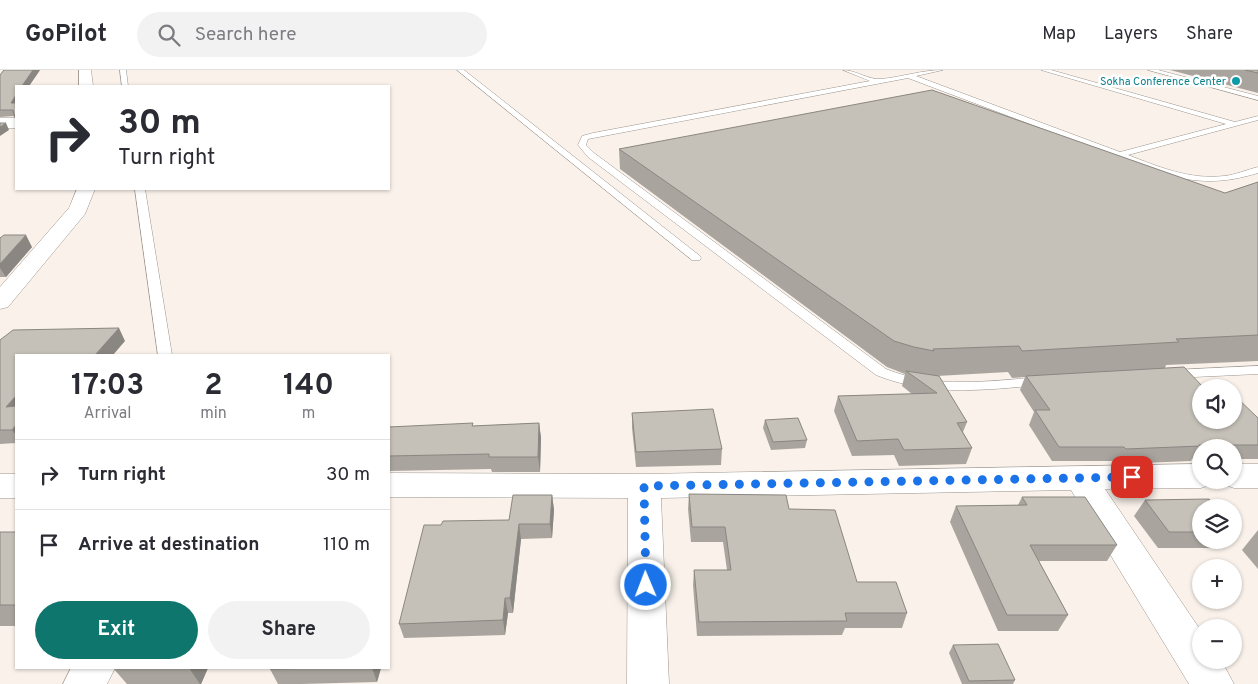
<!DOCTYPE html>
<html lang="en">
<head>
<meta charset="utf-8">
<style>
  body { margin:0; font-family:Overpass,sans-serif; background:#f2f2f3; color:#2b2b33; height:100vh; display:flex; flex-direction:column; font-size:19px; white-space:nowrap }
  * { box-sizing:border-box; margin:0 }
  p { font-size:16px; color:#7c7c81 }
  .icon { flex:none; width:28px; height:28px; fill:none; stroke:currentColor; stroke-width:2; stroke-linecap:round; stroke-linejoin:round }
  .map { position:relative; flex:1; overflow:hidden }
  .panel { position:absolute; left:15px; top:284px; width:375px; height:315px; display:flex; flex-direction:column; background:#fff; border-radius:0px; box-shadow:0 1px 4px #0004 }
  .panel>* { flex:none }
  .guide { position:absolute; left:15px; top:15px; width:375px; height:105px; border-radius:0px; box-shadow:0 1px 4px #0004; background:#fff; color:#2b2b33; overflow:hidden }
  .controls { position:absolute; left:1192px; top:309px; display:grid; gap:10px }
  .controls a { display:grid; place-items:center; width:50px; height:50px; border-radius:50%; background:#fff; box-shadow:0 1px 4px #0004; font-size:25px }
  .pin { position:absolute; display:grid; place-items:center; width:42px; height:42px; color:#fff; margin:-21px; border-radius:10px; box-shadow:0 2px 8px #0006 }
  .me { position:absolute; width:55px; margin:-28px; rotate:359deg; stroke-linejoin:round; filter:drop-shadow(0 0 4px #0008) }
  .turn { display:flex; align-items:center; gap:18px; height:105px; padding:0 20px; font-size:22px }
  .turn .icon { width:65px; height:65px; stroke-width:2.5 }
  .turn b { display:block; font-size:35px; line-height:42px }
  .eta { display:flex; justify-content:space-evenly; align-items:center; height:85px; text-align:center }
  .eta b { font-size:30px; font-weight:700; line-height:35px }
  .cta { display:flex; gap:10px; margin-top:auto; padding:10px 20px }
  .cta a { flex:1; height:58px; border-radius:30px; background:#0f766e; color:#fff; font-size:20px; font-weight:700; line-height:58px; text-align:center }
  .cta a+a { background:#f2f2f3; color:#2b2b33 }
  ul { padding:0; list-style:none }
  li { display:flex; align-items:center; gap:15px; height:70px; padding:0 20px; border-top:1px solid #e1e1e2 }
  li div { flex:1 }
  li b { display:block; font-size:19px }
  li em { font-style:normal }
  header { display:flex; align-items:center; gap:30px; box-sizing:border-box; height:70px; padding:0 25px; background:#fff; border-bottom:1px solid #e1e1e2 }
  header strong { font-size:24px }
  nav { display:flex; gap:28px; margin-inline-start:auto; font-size:18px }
  .search { width:350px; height:45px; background:#f2f2f3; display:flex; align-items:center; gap:12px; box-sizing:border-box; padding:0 18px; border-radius:28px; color:#7c7c81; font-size:19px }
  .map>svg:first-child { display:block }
</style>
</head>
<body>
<header>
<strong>GoPilot</strong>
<div class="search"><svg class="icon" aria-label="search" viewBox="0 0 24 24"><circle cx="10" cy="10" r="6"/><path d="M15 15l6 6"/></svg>Search here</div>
<nav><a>Map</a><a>Layers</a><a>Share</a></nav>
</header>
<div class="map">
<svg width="1258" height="614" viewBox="0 0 1258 614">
  <rect width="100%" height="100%" fill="#f9f1ea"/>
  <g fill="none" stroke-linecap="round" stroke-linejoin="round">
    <g stroke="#9c958e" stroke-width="1">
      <path id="lane" d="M120,0H126L128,16H122Z
        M457,0H464L700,186L701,188L700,190H692Z
        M843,0C856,0 868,10 881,9C902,7 922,0 943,0L916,6L1120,82L1226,54L1041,0H1051L1235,52L1258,46V50L1128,85C1159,97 1190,110 1224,106C1235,105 1246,100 1258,97V103C1222,114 1198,113 1162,104L908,8L588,69L586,75L594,83L886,299C935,319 989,311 1041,307L1046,308L1048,311L1046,314L1041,315C985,320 930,327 876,305L588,87L578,75L582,66L593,63L870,11Z
        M1148,0H1158L1258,26V30Z
        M135,119H145L172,285H158Z
        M1258,296V304L1173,308L1166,304L1173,300Z"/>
    </g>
    <g stroke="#9c958e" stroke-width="1">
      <path id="street" d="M79,0H91L93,16H79Z
        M0,48H16V58H0Z
        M77,119H95L85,144L8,237L0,239V217L69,138Z
        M1201,394V410H1215L1212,414L1201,418L1105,419L1201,561V590H1221L1234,614H1189L1071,420L661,428L669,614H627L628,428L389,427V403L644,404Z
        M1234,394H1258V418H1234L1223,414L1220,410H1234Z
        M0,404H16V428H0Z
        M71,598H115L107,614H63Z"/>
    </g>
    <use href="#lane" fill="#fff" fill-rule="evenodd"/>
    <use href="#street" fill="#fff" fill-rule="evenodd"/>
  </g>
  <path fill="#a9a59e" d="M4,0H40L29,16H16L14,46L0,47V5Z
    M1170,0H1258V23Z
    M619,79L1225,123L1258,112V291L1166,295L1165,298L1201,350L1258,348V389H1234V378H1201V389H1192L1191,391L1118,394L1116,391H1052L1029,355L1034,342L1020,320L1025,307L1012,308L1008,302L937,306L967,352L963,362L972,378L966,394L899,396L894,385L852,386L834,341L838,326L912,324L902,316L905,304L887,297L620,99Z
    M0,168L32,177L6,207H0Z
    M0,270L125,271L16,285V373L0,374Z
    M632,343L722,379L721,395L636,397L632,358Z
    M765,350L807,370L805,378L771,380L763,358Z
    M539,353L541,368L540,402H492L491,399L389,401V357L473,356Z
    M689,424L789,439L857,512L907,543L902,558H845L842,565L697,566L693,515L694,500H727L723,472H691L688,439Z
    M552,425L554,440L552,468L521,469L513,543H508L505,565L404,568L399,554L441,455L509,450Z
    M1022,427L1117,475L1107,491H1039L1068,545L1058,561H998L950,452L956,436L1018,435Z
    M1145,430L1201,438V470H1230L1224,478H1158L1134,446Z
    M1258,460V499L1242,480Z
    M0,462H16V556H0Z
    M953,575L1015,610L1013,614H962L949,583Z
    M113,598H208L201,614H127Z
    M270,598H381L377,612L301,614H278L270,599Z"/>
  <path fill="#8a8681" d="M33,0H40L29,16H22Z
    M16,25V36L11,33Z
    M6,53L9,60L0,66V57Z
    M26,165L32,177L6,207L0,198V194Z
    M119,258L125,271L113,285H95Z
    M16,326V349L6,337Z
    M539,353L541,368L540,402L538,387Z
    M16,355V365L12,360Z
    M552,425L554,440L552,468L550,454Z
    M519,454L521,469L513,543L510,528Z
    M505,528L508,543L505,565L503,550Z
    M189,598H208L201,614H200Z
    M372,598H381L377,612Z"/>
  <path fill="#c5c0b8" stroke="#8a8681" d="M4,0H33L22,16H16V25L11,33H16V47L15,48L13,40H0V5Z
    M1245,0H1258V3Z
    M932,20L1225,123L1258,112V265L1176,269L1179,272L1022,281L1019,276L933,279L934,281L914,277L894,271L619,79Z
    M0,53H6L0,57Z
    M4,165H26L0,194V168Z
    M119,258L95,285H16V326L6,337L16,336V355L12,360H0V270L13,260Z
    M1184,297L1204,318H1201V350H1234V325L1258,348V375H1199L1201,376L1126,379L1124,377H1059L1035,340H1050L1026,306Z
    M906,301L939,306L967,352L957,353L972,378L904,380L898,369L857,371L838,326L937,323Z
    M713,339L722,379L636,382L632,343Z
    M798,348L807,370L773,372L765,350Z
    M473,353L472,356L539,353L538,387H489V384L389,386V357Z
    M689,424L786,425L789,439L835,440L857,512H896L907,543H845L847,551L699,552L694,500H731L725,457H692Z
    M513,425H552L550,454H519L510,528H505L503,550L399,554L424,455H441L443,451L509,450Z
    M1022,427H1085L1117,475H1030L1068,545H1007L956,436L1027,435Z
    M1209,429L1216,438H1201V462H1169L1145,430Z
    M0,462H16V535H0Z
    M998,574L1015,610L969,611L953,575Z
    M270,598H316L270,599Z"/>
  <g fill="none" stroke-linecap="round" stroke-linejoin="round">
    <path stroke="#1a73e8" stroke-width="9" stroke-dasharray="0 16.2" d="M646,515L644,416L1132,407"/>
  </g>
  <circle fill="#0f9aa8" stroke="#fff" stroke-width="2" cx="1236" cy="11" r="5"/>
  <g text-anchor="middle" stroke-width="5" stroke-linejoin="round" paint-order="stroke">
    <g font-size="11" fill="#0d838f" stroke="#fff" text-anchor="end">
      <text x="1226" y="15">Sokha Conference Center</text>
    </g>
  </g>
</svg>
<div class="controls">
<a><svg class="icon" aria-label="sound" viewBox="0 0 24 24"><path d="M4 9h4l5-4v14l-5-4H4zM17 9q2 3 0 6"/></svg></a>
<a><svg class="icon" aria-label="search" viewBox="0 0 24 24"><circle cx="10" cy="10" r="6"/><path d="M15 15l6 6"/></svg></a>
<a><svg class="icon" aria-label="layers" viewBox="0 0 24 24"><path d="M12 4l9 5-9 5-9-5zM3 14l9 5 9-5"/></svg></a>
<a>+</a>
<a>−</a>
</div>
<div class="pin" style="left:1132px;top:407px;background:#d93025"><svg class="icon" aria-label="arrive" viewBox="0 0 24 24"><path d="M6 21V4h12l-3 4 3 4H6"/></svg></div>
<svg class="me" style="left:646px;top:515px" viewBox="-20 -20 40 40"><circle r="17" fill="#1a73e8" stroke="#fff" stroke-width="3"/><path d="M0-11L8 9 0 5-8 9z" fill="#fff"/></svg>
<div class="guide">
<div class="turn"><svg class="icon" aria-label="right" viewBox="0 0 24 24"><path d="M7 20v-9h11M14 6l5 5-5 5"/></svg><div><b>30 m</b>Turn right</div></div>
</div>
<section class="panel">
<div class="eta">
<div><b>17:03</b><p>Arrival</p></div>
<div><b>2</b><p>min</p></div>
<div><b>140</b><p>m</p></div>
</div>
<ul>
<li><svg class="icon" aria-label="right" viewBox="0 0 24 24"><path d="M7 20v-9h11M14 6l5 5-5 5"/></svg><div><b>Turn right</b></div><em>30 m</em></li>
<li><svg class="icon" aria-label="arrive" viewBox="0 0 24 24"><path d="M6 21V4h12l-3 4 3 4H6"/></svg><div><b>Arrive at destination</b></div><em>110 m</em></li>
</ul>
<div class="cta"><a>Exit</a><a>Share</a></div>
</section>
</div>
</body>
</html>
